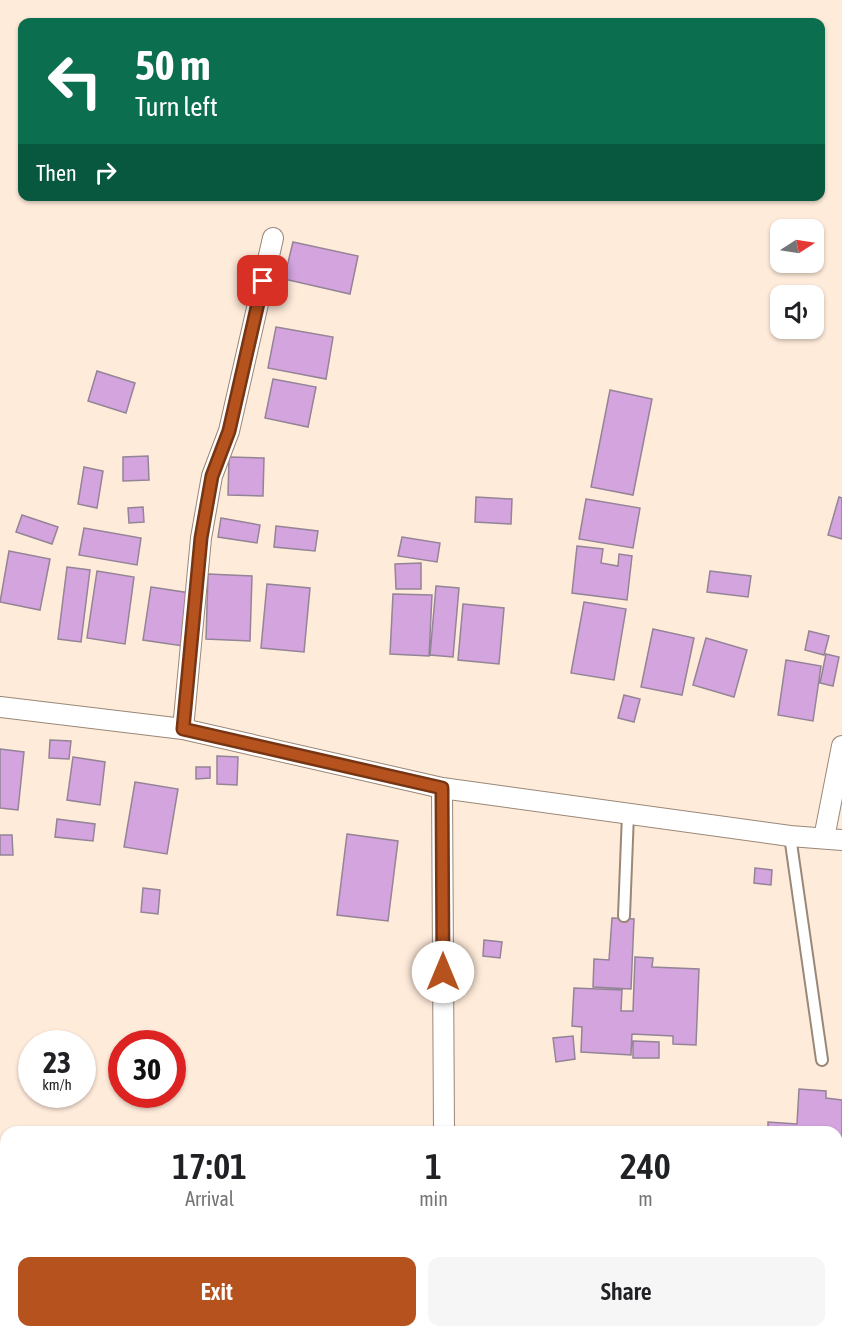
<!DOCTYPE html>
<html lang="en">
<head>
<meta charset="utf-8">
<style>
  body { margin:0; font-family:"Asap Condensed",sans-serif; background:#f6f6f6; color:#202124; height:100vh; display:flex; flex-direction:column; font-size:22px; white-space:nowrap }
  * { box-sizing:border-box; margin:0 }
  p { font-size:20px; color:#757577 }
  .icon { flex:none; width:33px; height:33px; fill:none; stroke:currentColor; stroke-width:2; stroke-linecap:round; stroke-linejoin:round }
  .map { position:relative; flex:1; overflow:hidden }
  .drawer { position:absolute; left:0px; top:1126px; width:843px; height:212px; display:flex; flex-direction:column; background:#fff; border-radius:18px 18px 0 0; box-shadow:0 2px 4px #0004 }
  .drawer>* { flex:none }
  .hud { position:absolute; left:18px; top:18px; width:807px; height:183px; border-radius:12px; box-shadow:0 2px 4px #0004; background:#0b6e4f; color:#fff; overflow:hidden }
  .needle { width:39px; rotate:78deg }
  .controls { position:absolute; left:770px; top:219px; display:grid; gap:12px }
  .controls a { display:grid; place-items:center; width:54px; height:54px; border-radius:12px; background:#fff; box-shadow:0 2px 4px #0004; font-size:30px }
  .speed { position:absolute; left:18px; top:1030px; display:flex; gap:12px; font-size:30px; font-weight:700; text-align:center }
  .speed>* { display:grid; place-content:center; width:78px; height:78px; border-radius:50%; background:#fff; box-shadow:0 2px 4px #0004; line-height:1 }
  .speed small { font-size:15px; font-weight:400 }
  .speed .limit { border:9px solid #d22; background:#fff; color:#111 }
  .pin { position:absolute; display:grid; place-items:center; width:51px; height:51px; color:#fff; margin:-26px; border-radius:12px; box-shadow:0 3px 9px #0006 }
  .me { position:absolute; width:66px; margin:-33px; rotate:0deg; stroke-linejoin:round; filter:drop-shadow(0 0 4px #0008) }
  .turn { display:flex; align-items:center; gap:21px; height:126px; padding:0 18px; font-size:27px }
  .turn .icon { width:78px; height:78px; stroke-width:2.5 }
  .turn b { display:block; font-size:42px; line-height:51px }
  .then { display:flex; align-items:center; height:57px; padding:0 18px; background:#0003; gap:12px; font-size:22px }
  .eta { display:flex; justify-content:space-evenly; align-items:center; height:102px; text-align:center }
  .eta b { font-size:36px; font-weight:600; line-height:42px }
  .cta { display:flex; gap:12px; margin-top:auto; padding:12px 18px }
  .cta a { flex:1; height:69px; border-radius:12px; background:#b6521d; color:#fff; font-size:24px; font-weight:600; line-height:69px; text-align:center }
  .cta a+a { background:#f6f6f6; color:#202124 }
  .map>svg:first-child { display:block }
</style>
</head>
<body>
<div class="map">
<svg width="842" height="1337" viewBox="0 0 842 1337">
  <rect width="100%" height="100%" fill="#ffebda"/>
  <path fill="#d4a4de" stroke="#938496" stroke-width="1.5" d="M293,242L358,256L350,294L284,279Z
    M276,327L333,337L326,379L268,368Z
    M97,371L135,383L126,413L88,401Z
    M273,379L316,387L308,427L265,418Z
    M610,390L652,399L633,495L591,487Z
    M148,456L149,480L123,481V457Z
    M229,457L264,458L263,496L228,495Z
    M84,467L103,471L97,508L78,504Z
    M476,497L512,499L511,524L475,522Z
    M839,497L842,498V539L828,535Z
    M586,499L640,508L633,548L579,539Z
    M143,507L144,522L129,523L128,508Z
    M22,515L58,527L52,544L16,532Z
    M221,518L260,525L257,543L218,537Z
    M276,526L318,531L315,551L274,547Z
    M84,528L141,538L137,565L79,555Z
    M402,537L440,543L437,562L398,556Z
    M577,546L603,549L601,563L618,566L619,554L632,556L627,600L572,593Z
    M9,551L50,559L40,610L0,602Z
    M421,563V589H396L395,564Z
    M67,567L90,570L81,642L58,639Z
    M97,571L134,577L125,644L87,638Z
    M710,571L751,576L748,597L707,592Z
    M208,574L252,576L250,641L206,639Z
    M267,584L310,588L304,652L261,648Z
    M436,586L459,588L453,657L430,655Z
    M151,587L190,593L183,646L143,640Z
    M393,594L432,595L429,656L390,654Z
    M584,602L626,609L614,680L571,673Z
    M463,604L504,608L499,664L458,660Z
    M653,629L694,638L682,695L641,687Z
    M809,631L829,636L824,655L805,650Z
    M706,638L747,650L734,697L693,685Z
    M826,654L839,657L833,686L820,683Z
    M786,660L821,666L813,721L778,715Z
    M624,695L640,699L634,722L618,718Z
    M50,740L71,741L69,759L49,758Z
    M0,749L24,752L18,810L0,808Z
    M217,756L238,757L237,785L217,784Z
    M73,757L105,762L100,805L67,800Z
    M196,767H210V778L196,779Z
    M135,782L178,789L167,854L124,847Z
    M57,819L95,824L93,841L55,837Z
    M347,834L398,841L388,921L337,915Z
    M0,835H12L13,855H0Z
    M755,868L772,870L771,885L754,883Z
    M143,888L160,890L158,914L141,912Z
    M612,918L634,919L631,989L593,987L594,959L609,960Z
    M484,940L502,942L500,958L483,956Z
    M635,957L653,958L652,967L699,969L696,1045L673,1044V1036L632,1034L631,1055L581,1052L582,1027L572,1026L574,988L622,990L621,1011H633Z
    M573,1036L575,1059L556,1062L553,1038Z
    M633,1041L659,1042V1058H633Z
    M799,1089L826,1091V1098L842,1100V1180H837V1132H768V1122L797,1124Z
    M837,1196L842,1197V1226L837,1225Z"/>
  <g fill="none" stroke-linecap="round" stroke-linejoin="round">
    <g stroke="#998777" stroke-width="14">
      <path id="lane" d="M790,836L822,1060
        M624,916L628,814"/>
    </g>
    <g stroke="#998777" stroke-width="22">
      <path id="street" d="M0,707L183,729L442,788L790,836L842,840
        M183,729L201,538L212,476L229,431L273,238
        M442,788L444,1132
        M824,838L842,746
        M445,1332V1337"/>
    </g>
    <use href="#lane" stroke="#fff" stroke-width="10"/>
    <use href="#street" stroke="#fff" stroke-width="20"/>
  </g>
  <g fill="none" stroke-linecap="round" stroke-linejoin="round">
    <g stroke="#763513" stroke-width="15">
      <path id="route" d="M263,281L229,431L212,476L201,538L183,729L442,788L443,972"/>
    </g>
    <use href="#route" stroke="#b6521d" stroke-width="10"/>
  </g>
</svg>
<div class="controls">
<a><svg class="needle" viewBox="-14 -14 28 28"><path d="M0-13l5 13h-10z" fill="#e53935"/><path d="M0 13l5-13h-10z" fill="#757577"/></svg></a>
<a><svg class="icon" aria-label="sound" viewBox="0 0 24 24"><path d="M4 9h4l5-4v14l-5-4H4zM17 9q2 3 0 6"/></svg></a>
</div>
<div class="speed"><div>23<small>km/h</small></div><div class="limit">30</div></div>
<div class="pin" style="left:263px;top:281px;background:#d93025"><svg class="icon" aria-label="arrive" viewBox="0 0 24 24"><path d="M6 21V4h12l-3 4 3 4H6"/></svg></div>
<svg class="me" style="left:443px;top:972px" viewBox="-20 -20 40 40"><circle r="19" fill="#fff"/><path d="M0-13L10 11 0 6-10 11z" fill="#b6521d"/></svg>
<div class="hud">
<div class="turn"><svg class="icon" aria-label="left" viewBox="0 0 24 24"><path d="M17 20v-9H6M10 6l-5 5 5 5"/></svg><div><b>50 m</b>Turn left</div></div>
<div class="then">Then<svg class="icon" aria-label="right" viewBox="0 0 24 24"><path d="M7 20v-9h11M14 6l5 5-5 5"/></svg></div>
</div>
<section class="drawer">
<div class="eta">
<div><b>17:01</b><p>Arrival</p></div>
<div><b>1</b><p>min</p></div>
<div><b>240</b><p>m</p></div>
</div>
<div class="cta"><a>Exit</a><a>Share</a></div>
</section>
</div>
</body>
</html>
